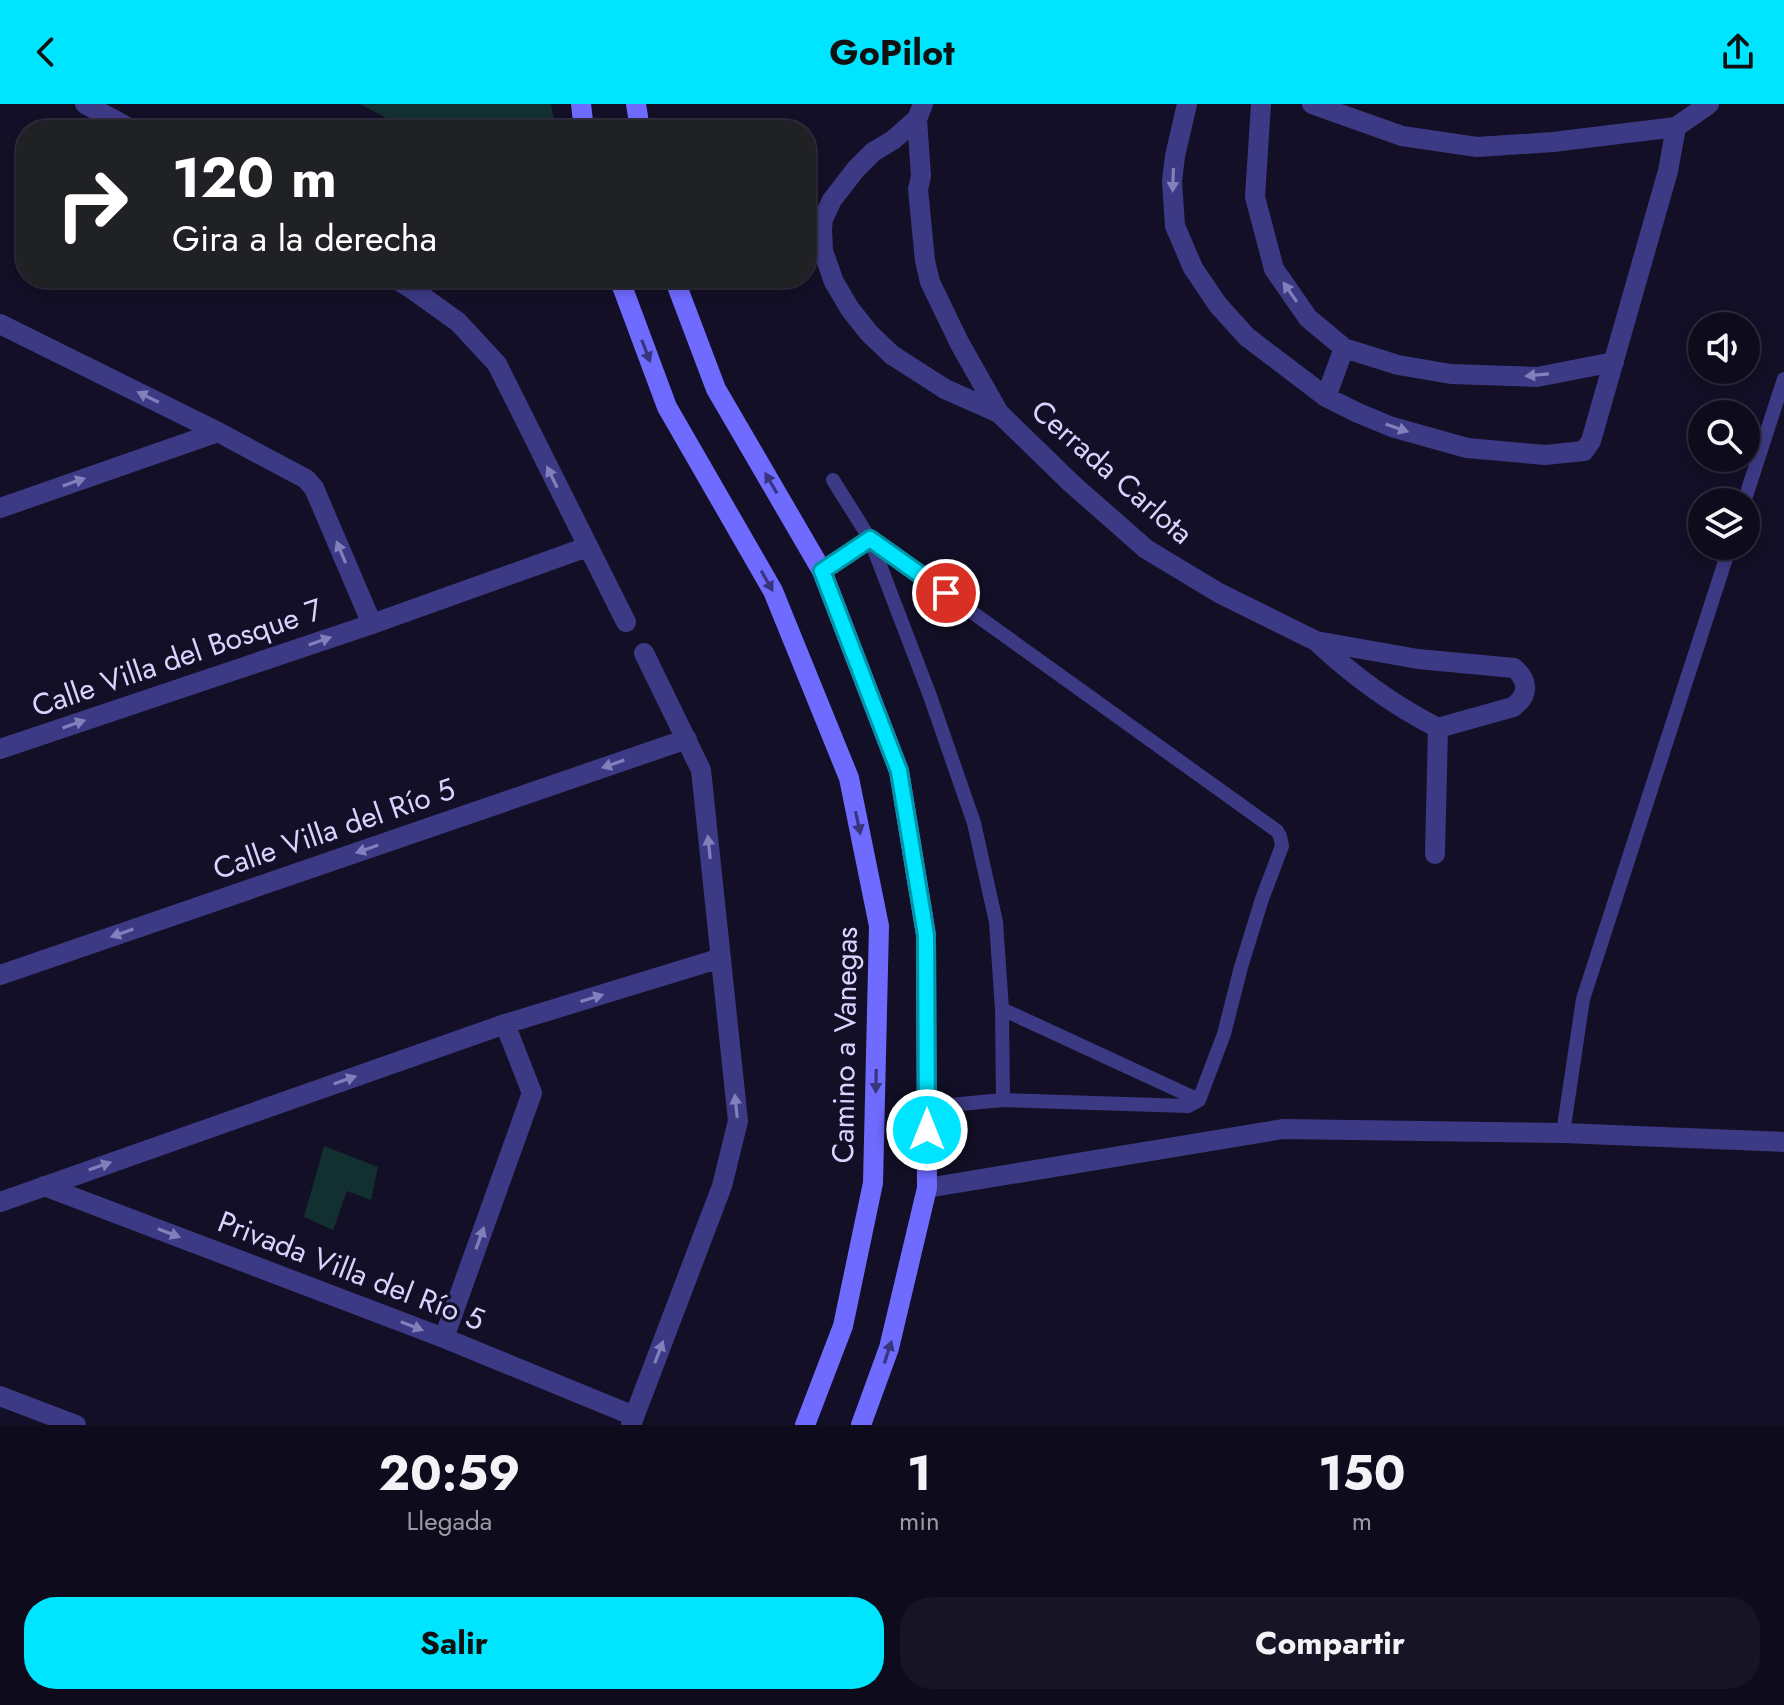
<!DOCTYPE html>
<html lang="es">
<head>
<meta charset="utf-8">
<style>
  body { margin:0; font-family:Jost,sans-serif; background:#171425; color:#f1f3f6; height:100vh; display:flex; flex-direction:column; font-size:30px; white-space:nowrap }
  * { box-sizing:border-box; margin:0 }
  p { font-size:26px; color:#9b9ba3 }
  .icon { flex:none; width:44px; height:44px; fill:none; stroke:currentColor; stroke-width:2; stroke-linecap:round; stroke-linejoin:round }
  .map { position:relative; height:1321px; overflow:hidden }
  .sheet { display:flex; flex-direction:column; background:#0e0b1c; flex:1 }
  .sheet>* { flex:none }
  .hud { position:absolute; left:16px; top:16px; width:800px; height:168px; border-radius:32px; box-shadow:0 4px 12px #0003,0 0 0 2px #2e2b3b; background:#202124; color:#fff; overflow:hidden }
  .tools { position:absolute; left:1688px; top:208px; display:grid; gap:16px }
  .tools a { display:grid; place-items:center; width:72px; height:72px; border-radius:50%; background:#0e0b1c; box-shadow:0 4px 12px #0003,0 0 0 2px #2e2b3b; font-size:40px }
  .pin { position:absolute; display:grid; place-items:center; width:68px; height:68px; color:#fff; margin:-34px; border:4px solid #fff; border-radius:50%; box-shadow:0 2px 8px #0007 }
  .me { position:absolute; width:88px; margin:-44px; rotate:0deg; stroke-linejoin:round; filter:drop-shadow(0 0 6px #0008) }
  .turn { display:flex; align-items:center; gap:28px; height:168px; padding:0 24px; font-size:36px }
  .turn .icon { width:104px; height:104px; stroke-width:2.5 }
  .turn b { display:block; font-size:56px; line-height:68px }
  .eta { display:flex; justify-content:space-evenly; align-items:center; height:136px; text-align:center }
  .eta b { font-size:48px; font-weight:700; line-height:56px }
  .action { display:flex; gap:16px; margin-top:auto; padding:16px 24px }
  .action a { flex:1; height:92px; border-radius:32px; background:#00e5ff; color:#111; font-size:32px; font-weight:700; line-height:92px; text-align:center }
  .action a+a { background:#171425; color:#f1f3f6 }
  header { display:flex; justify-content:space-between; align-items:center; height:104px; padding:0 24px; background:#00e5ff; color:#111; font-size:36px; font-weight:700 }
  .map>svg:first-child { display:block }
</style>
</head>
<body>
<header><svg class="icon" aria-label="back" viewBox="0 0 24 24"><path d="M15 5l-7 7 7 7"/></svg>GoPilot<svg class="icon" aria-label="share" viewBox="0 0 24 24"><path d="M12 15V3M7 8l5-5 5 5M5 13v7h14v-7"/></svg></header>
<div class="map">
<svg width="1784" height="1321" viewBox="0 0 1784 1321">
  <rect width="100%" height="100%" fill="#130f26"/>
  <path fill="#12302f" d="M360,0H551L556,26H409Z
    M324,1042L378,1063L371,1096L347,1087L333,1126L304,1113Z"/>
  <g fill="none" stroke-linecap="round" stroke-linejoin="round">
    <path stroke="#3d3a85" stroke-width="14" d="M833,376L870,435L930,592L974,719L996,818L1002,905L1003,996L950,1001L927,996
      M1744,398L1784,275
      M822,467L870,435L1277,727L1280,732L1282,742L1262,795L1241,863L1224,930L1199,996L1188,1002L1003,996
      M1002,905L1199,996
      M1563,1029L1583,895L1730,442"/>
    <path stroke="#3d3a85" stroke-width="20" d="M85,0L133,26
      M923,0L917,15L893,36L873,48L856,65L832,96L823,115L822,125L823,147L834,178L850,205L869,229L892,251L945,285L999,309L1071,379L1146,445L1219,489L1316,537L1418,555L1514,564C1528,576 1530,591 1513,603L1438,624C1391,600 1354,573 1316,537
      M1187,0L1175,52L1172,77L1175,122L1193,164L1218,201L1247,233L1326,293L1358,309L1392,323L1467,344L1545,351L1584,347L1591,337L1668,67L1676,23L1553,38L1477,43L1402,32L1312,0
      M1261,0L1255,93L1274,165L1308,214L1344,244L1398,261L1451,270L1537,273L1614,258
      M917,15L921,72L918,85L925,157L930,178L960,240L999,309
      M1676,23L1709,0
      M394,174L412,185L458,218L497,260L626,518
      M0,220L218,328L306,375L314,384L372,520
      M1326,293L1344,244
      M0,404L218,328
      M0,645L372,520L587,443
      M1435,750L1438,624
      M0,871L687,635
      M44,1082L444,1234L634,1312
      M927,1084L1283,1025L1563,1029L1784,1038
      M0,1098L505,920L721,854
      M444,1234L532,989L505,920
      M0,1292L76,1321
      M631,1321L722,1082L738,1017L701,666L644,549"/>
    <path stroke="#6f6bff" stroke-width="20" d="M581,0L584,26
      M636,0L640,26
      M619,174L667,303L773,487L849,674L879,822L873,1079L843,1222L805,1321
      M674,174L716,285L822,467L899,667L926,831L927,1084L889,1244L861,1321"/>
  </g>
  <defs><path id="oneway-solid" d="M-6-.8H1V-3.2L6.5 0L1 3.2V.8H-6Z" transform="scale(2)"/></defs>
  <g fill="#837fbc">
    <use href="#oneway-solid" transform="translate(1173 76) rotate(92)"/>
    <use href="#oneway-solid" transform="translate(1290 188) rotate(-125)"/>
    <use href="#oneway-solid" transform="translate(1537 271) rotate(175)"/>
    <use href="#oneway-solid" transform="translate(148 293) rotate(-154)"/>
    <use href="#oneway-solid" transform="translate(1397 324) rotate(19)"/>
    <use href="#oneway-solid" transform="translate(552 373) rotate(-116)"/>
    <use href="#oneway-solid" transform="translate(74 378) rotate(-19)"/>
    <use href="#oneway-solid" transform="translate(341 448) rotate(-113)"/>
    <use href="#oneway-solid" transform="translate(320 537) rotate(-19)"/>
    <use href="#oneway-solid" transform="translate(74 620) rotate(-19)"/>
    <use href="#oneway-solid" transform="translate(613 660) rotate(161)"/>
    <use href="#oneway-solid" transform="translate(709 743) rotate(-96)"/>
    <use href="#oneway-solid" transform="translate(367 745) rotate(161)"/>
    <use href="#oneway-solid" transform="translate(122 829) rotate(161)"/>
    <use href="#oneway-solid" transform="translate(592 894) rotate(-17)"/>
    <use href="#oneway-solid" transform="translate(345 976) rotate(-19)"/>
    <use href="#oneway-solid" transform="translate(736 1002) rotate(-96)"/>
    <use href="#oneway-solid" transform="translate(100 1062) rotate(-19)"/>
    <use href="#oneway-solid" transform="translate(169 1129) rotate(21)"/>
    <use href="#oneway-solid" transform="translate(480 1134) rotate(-70)"/>
    <use href="#oneway-solid" transform="translate(412 1222) rotate(21)"/>
    <use href="#oneway-solid" transform="translate(659 1248) rotate(-69)"/>
  </g>
  <g fill="#38347d">
    <use href="#oneway-solid" transform="translate(646 247) rotate(69)"/>
    <use href="#oneway-solid" transform="translate(771 379) rotate(-120)"/>
    <use href="#oneway-solid" transform="translate(767 477) rotate(61)"/>
    <use href="#oneway-solid" transform="translate(858 719) rotate(78)"/>
    <use href="#oneway-solid" transform="translate(876 977) rotate(91)"/>
    <use href="#oneway-solid" transform="translate(888 1248) rotate(-72)"/>
  </g>
  <g fill="none" stroke-linecap="round" stroke-linejoin="round">
    <g stroke="#0095a6" stroke-width="20">
      <path id="route" d="M927,1026L926,831L899,667L822,467L870,435L946,489"/>
    </g>
    <use href="#route" stroke="#00e5ff" stroke-width="14"/>
  </g>
  <g text-anchor="middle" stroke-width="6" stroke-linejoin="round" paint-order="stroke">
    <g font-size="30" fill="#d9d4ff" stroke="#130f26">
      <text transform="translate(1112 368) rotate(41)" y="10">Cerrada Carlota</text>
      <text transform="translate(177 554) rotate(-19)" y="10">Calle Villa del Bosque 7</text>
      <text transform="translate(334 725) rotate(-19)" y="10">Calle Villa del Río 5</text>
      <text transform="translate(845 941) rotate(-89)" y="10">Camino a Vanegas</text>
      <text transform="translate(351 1167) rotate(21)" y="10">Privada Villa del Río 5</text>
    </g>
  </g>
</svg>
<div class="tools">
<a><svg class="icon" aria-label="sound" viewBox="0 0 24 24"><path d="M4 9h4l5-4v14l-5-4H4zM17 9q2 3 0 6"/></svg></a>
<a><svg class="icon" aria-label="search" viewBox="0 0 24 24"><circle cx="10" cy="10" r="6"/><path d="M15 15l6 6"/></svg></a>
<a><svg class="icon" aria-label="layers" viewBox="0 0 24 24"><path d="M12 4l9 5-9 5-9-5zM3 14l9 5 9-5"/></svg></a>
</div>
<div class="pin" style="left:946px;top:489px;background:#d93025"><svg class="icon" aria-label="arrive" viewBox="0 0 24 24"><path d="M6 21V4h12l-3 4 3 4H6"/></svg></div>
<svg class="me" style="left:927px;top:1026px" viewBox="-20 -20 40 40"><circle r="17" fill="#00e5ff" stroke="#fff" stroke-width="3"/><path d="M0-11L8 9 0 5-8 9z" fill="#fff"/></svg>
<div class="hud">
<div class="turn"><svg class="icon" aria-label="right" viewBox="0 0 24 24"><path d="M7 20v-9h11M14 6l5 5-5 5"/></svg><div><b>120 m</b>Gira a la derecha</div></div>
</div>
</div>
<section class="sheet">
<div class="eta">
<div><b>20:59</b><p>Llegada</p></div>
<div><b>1</b><p>min</p></div>
<div><b>150</b><p>m</p></div>
</div>
<div class="action"><a>Salir</a><a>Compartir</a></div>
</section>
</body>
</html>
